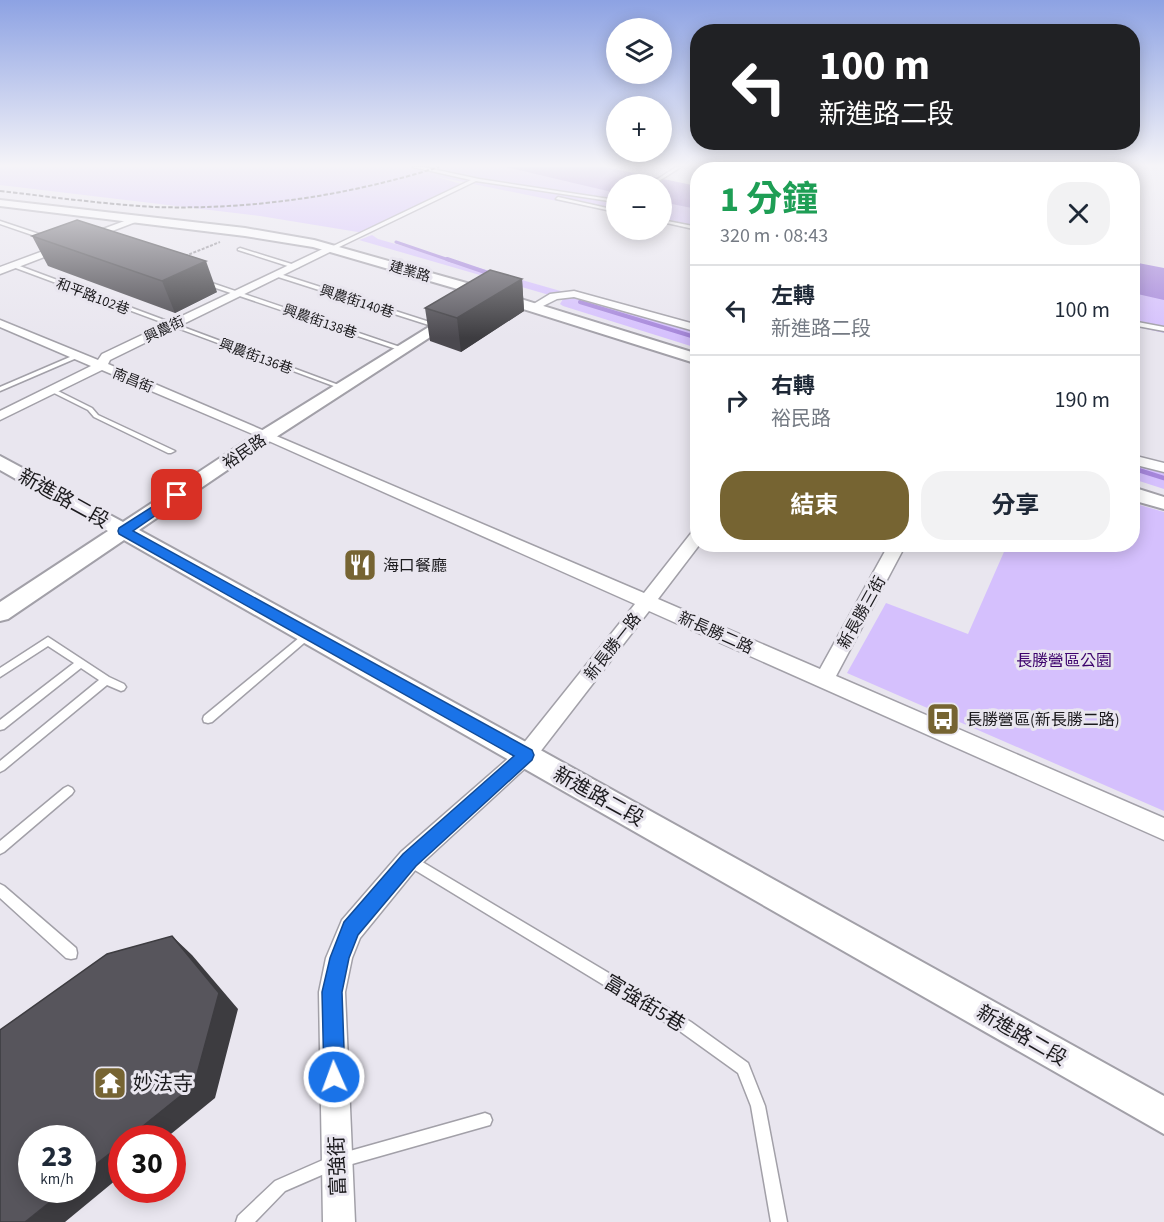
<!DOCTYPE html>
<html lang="zh-TW">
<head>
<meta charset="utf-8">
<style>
  body { margin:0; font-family:"Source Sans 3","Noto Sans TC",sans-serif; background:#f2f2f3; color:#1f2937; height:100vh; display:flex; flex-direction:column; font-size:22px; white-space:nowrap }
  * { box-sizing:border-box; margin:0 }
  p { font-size:20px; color:#747a83 }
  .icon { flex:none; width:33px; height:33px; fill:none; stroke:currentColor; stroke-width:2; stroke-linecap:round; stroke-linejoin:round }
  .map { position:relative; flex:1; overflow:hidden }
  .side { position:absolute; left:690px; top:162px; width:450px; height:390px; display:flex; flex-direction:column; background:#fff; border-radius:24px; box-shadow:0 3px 15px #0003 }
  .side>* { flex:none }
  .guide { position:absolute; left:690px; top:24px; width:450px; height:126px; border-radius:24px; box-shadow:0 3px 15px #0003; background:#202124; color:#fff; overflow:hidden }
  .tools { position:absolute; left:606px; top:18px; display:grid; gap:12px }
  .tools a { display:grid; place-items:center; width:66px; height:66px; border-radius:50%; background:#fff; box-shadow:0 3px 15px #0003; font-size:30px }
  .speed { position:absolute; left:18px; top:1125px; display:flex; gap:12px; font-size:30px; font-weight:700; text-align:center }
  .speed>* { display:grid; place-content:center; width:78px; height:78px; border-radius:50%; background:#fff; box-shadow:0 3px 15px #0003; line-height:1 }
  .speed small { font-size:15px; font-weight:400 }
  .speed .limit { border:9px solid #d22; background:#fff; color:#111 }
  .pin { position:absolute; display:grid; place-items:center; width:51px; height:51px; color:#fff; margin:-26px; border-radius:12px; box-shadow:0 3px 9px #0006 }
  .me { position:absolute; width:66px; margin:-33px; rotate:358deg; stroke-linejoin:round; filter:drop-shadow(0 0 4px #0008) }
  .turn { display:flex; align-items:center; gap:21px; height:126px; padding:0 30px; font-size:27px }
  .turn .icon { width:78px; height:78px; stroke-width:2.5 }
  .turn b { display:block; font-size:42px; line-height:51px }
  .round { display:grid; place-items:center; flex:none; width:63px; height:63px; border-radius:24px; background:#f2f2f3 }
  .headline { display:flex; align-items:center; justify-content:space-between; height:102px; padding:0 30px }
  h1 { font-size:36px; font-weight:700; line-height:45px; color:#1e9e55 }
  .primary-button { display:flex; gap:12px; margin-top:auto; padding:12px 30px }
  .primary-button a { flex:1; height:69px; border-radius:24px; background:#766432; color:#fff; font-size:24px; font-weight:700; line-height:69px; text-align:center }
  .primary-button a+a { background:#f2f2f3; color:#1f2937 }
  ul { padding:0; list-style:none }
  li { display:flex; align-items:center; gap:18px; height:90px; padding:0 30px; border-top:2px solid #e0e1e3 }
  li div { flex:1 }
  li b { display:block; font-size:22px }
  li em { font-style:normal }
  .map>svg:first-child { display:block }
</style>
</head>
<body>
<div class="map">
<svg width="1164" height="1222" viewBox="0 0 1164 1222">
  <rect width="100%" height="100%" fill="#e9e6ef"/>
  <path fill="#d5c0fd" d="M0,167H538L616,185V213L434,176L461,184L364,233L260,216L0,185Z
    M662,197L697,203V231L662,223Z
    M372,235L378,239L697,330V348L563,306L560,304L563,299L359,240Z
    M1132,289L1164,295V333L1133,326Z
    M1132,459L1164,469V489L1133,479Z
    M1133,503L1164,512V811L847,673L886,603L968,634L1007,545L1132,544Z"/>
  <path fill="#a687db" d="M506,167H605L697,186V209L662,202V184H616V193Z
    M1133,262L1164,268V300L1133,293Z"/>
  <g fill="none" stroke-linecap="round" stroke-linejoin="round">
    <path stroke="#a687db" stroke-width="3" d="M396,242L452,261"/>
    <path stroke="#a687db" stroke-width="4" d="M447,259L491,274
      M580,302L698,338"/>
    <path stroke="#a687db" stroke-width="4.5" d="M1132,468L1164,478"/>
    <g stroke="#a2a0a8" stroke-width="3">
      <path id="service" d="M413,167H423L479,179L616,200V202L476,181L335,249H331V247L471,180Z
        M676,167H681L654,184H650Z
        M558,197L616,210V212L556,199Z
        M662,220L698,227V230L662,222Z
        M0,221L48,237V238L44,239L0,224Z
        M240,248L298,266L299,267L294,268L238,250V249Z
        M13,265H17L344,387L339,388L13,267Z
        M277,273L439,325L440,326L435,327L275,276L274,275Z
        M206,281L403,348L404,349L399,350L204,284L203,283Z
        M1132,321L1164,327V331L1132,325Z
        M77,354L80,356L79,357L0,391V387Z
        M52,388L92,408L98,415L175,451L171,453H168L94,417L88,410L50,391L49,390Z
        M308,632L311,633L313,635L311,637L212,722L208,723L204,722L203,719L204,716L305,633Z
        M48,637L109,677L124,684L126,687L124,690L121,691L107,685L4,770L0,772V761L99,680L81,668L4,729L0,730V720L74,663L48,646L0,677V668Z
        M68,786L72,788L74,791L72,794L4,852L0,854V841L64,788Z
        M409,854L691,1022L748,1063L765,1106L787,1222H771L751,1106L738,1073L681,1032L405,864L403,860L405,856Z
        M0,884L4,886L76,948L77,953L76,958L71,959L66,958L0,898Z
        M485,1113L490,1115L492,1120L490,1125L338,1168L285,1191L255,1222H236L238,1216L275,1181L332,1156Z"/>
    </g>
    <g stroke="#a2a0a8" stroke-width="3">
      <path id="minor" d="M138,216L146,218L0,274V267Z
        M329,246L338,248L110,360L108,364L644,593L692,532L698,531V544H700L658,599L820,669L889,544H906L836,676L1164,818V840L649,611L533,761L417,868L360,938L352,958L345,992L355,1222H323L319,992L326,958L342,920L401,852L519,749L635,604L262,438L102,370L0,420V411L91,366L0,327V320L98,360L102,354Z
        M574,291L698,325V332L574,297L557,299L533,311L527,308L550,294Z
        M1132,455L1164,463V472L1132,464Z"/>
    </g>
    <g stroke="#a2a0a8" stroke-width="4">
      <path id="tertiary" d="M0,200L245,228L314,240L495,291L698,354V364L485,297L313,247L245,236L0,206Z
        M453,312L458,313L460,316L458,319L273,439L139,530L535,747L1164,1096V1134L124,540L8,619L0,621V602L108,531L0,470V456L123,522L261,431Z
        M1132,487L1164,497V509L1132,500Z"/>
    </g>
    <path stroke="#908e95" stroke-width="2" stroke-dasharray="3 1.5" stroke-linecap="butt" d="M185,256L220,242"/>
    <use href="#service" fill="#fff" fill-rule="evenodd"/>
    <use href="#minor" fill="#fff" fill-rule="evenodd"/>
    <use href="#tertiary" fill="#fff" fill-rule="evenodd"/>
    <path stroke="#424145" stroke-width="2" stroke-dasharray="4.5 2" stroke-linecap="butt" d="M0,191C52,197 103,204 155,207C252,210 346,196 439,167"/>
  </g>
  <path fill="#4b494f" d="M32,236L217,292L175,313L48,266Z
    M522,279L524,311L461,352L430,341L425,308Z"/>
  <path fill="#3d3c40" d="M206,261L217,292L175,313L162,281Z
    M522,279L524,311L461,352L457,318Z
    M172,936L192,955L238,1009L215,1098L166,1138H128Z
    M122,1144V1175L65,1222H25L65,1190H82V1175Z"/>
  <path fill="#57555c" stroke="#3d3c40" stroke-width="1.5" d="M77,220L206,261L162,281L32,236Z
    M490,270L522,279L457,318L425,308Z
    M172,936L219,993L194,1085L128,1138H122V1144L82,1175V1138H32V1190H65L25,1222H0V1030L107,954Z"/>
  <linearGradient id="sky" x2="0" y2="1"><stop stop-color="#8da2e3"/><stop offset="0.49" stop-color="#f5f4f8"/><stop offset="1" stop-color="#f5f4f8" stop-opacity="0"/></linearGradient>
  <rect width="1164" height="338" fill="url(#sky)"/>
  <path fill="#1a73e8" stroke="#114b97" stroke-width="1.5" d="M177,491L183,495L182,497L133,531L532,750L534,755L532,760L416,866L358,935L349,958L342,992L345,1077L342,1084L334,1087L327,1084L324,1077L322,992L330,958L344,922L403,854L514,756L119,534L118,531L119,528Z"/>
  <defs>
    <g id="restaurant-square" transform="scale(1.725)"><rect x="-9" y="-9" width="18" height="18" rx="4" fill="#766432" stroke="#e9e6ef"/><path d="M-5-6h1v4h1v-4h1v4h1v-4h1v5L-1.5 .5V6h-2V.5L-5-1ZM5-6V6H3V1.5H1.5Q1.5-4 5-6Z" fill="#fff"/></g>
    <g id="bus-square" transform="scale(1.725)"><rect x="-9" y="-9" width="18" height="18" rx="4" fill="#766432" stroke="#e9e6ef"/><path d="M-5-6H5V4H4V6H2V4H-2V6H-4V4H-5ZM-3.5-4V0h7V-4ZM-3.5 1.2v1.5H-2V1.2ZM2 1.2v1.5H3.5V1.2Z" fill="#fff"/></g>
    <g id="temple-square" transform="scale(1.725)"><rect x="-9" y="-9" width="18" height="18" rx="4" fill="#766432" stroke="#e9e6ef"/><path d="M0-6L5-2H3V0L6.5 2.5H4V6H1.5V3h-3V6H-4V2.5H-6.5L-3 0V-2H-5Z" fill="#fff"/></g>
  </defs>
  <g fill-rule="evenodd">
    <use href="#restaurant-square" x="360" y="565"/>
    <use href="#bus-square" x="943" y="719"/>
    <use href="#temple-square" x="110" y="1083"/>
  </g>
  <g text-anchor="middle" stroke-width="6" stroke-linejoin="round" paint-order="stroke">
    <g font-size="14" fill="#1b1a1d" stroke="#e9e6ef">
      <text transform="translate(410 271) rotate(16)" y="5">建業路</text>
      <text transform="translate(93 296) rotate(21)" y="5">和平路102巷</text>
      <text transform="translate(357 301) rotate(18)" y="5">興農街140巷</text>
      <text transform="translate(320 321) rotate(19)" y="5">興農街138巷</text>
      <text transform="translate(164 329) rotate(-25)" y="5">興農街</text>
      <text transform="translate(256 356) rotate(20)" y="5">興農街136巷</text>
      <text transform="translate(133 380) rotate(22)" y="5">南昌街</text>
    </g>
    <g font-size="16" fill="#1b1a1d" stroke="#e9e6ef">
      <text transform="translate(244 451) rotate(-34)" y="6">裕民路</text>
      <text transform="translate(861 612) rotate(-61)" y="6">新長勝三街</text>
      <text transform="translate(716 632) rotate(24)" y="6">新長勝二路</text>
      <text transform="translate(612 646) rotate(-52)" y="6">新長勝一路</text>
    </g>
    <g font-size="16" fill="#1b1a1d" stroke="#e9e6ef" text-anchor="start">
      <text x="383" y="571">海口餐廳</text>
      <text x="966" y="725">長勝營區(新長勝二路)</text>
    </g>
    <g font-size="16" fill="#3c026c" stroke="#e9e6ef">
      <text x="1064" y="666">長勝營區公園</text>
    </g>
    <g font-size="20" fill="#1b1a1d" stroke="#e9e6ef">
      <text transform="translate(64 498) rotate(29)" y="7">新進路二段</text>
      <text transform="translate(599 796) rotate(29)" y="7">新進路二段</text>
      <text transform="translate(645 1003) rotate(31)" y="7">富強街5巷</text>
      <text transform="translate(1022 1035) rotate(30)" y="7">新進路二段</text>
      <text transform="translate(337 1166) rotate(-92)" y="7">富強街</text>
    </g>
    <g font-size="20" fill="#1b1a1d" stroke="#e9e6ef" text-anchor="start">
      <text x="133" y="1090">妙法寺</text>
    </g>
  </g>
</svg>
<div class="tools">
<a><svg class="icon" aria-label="layers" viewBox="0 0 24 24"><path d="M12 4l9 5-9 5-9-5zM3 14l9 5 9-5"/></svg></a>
<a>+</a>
<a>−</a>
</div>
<div class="speed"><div>23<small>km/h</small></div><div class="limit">30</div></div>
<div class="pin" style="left:177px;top:495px;background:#d93025"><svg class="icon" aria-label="arrive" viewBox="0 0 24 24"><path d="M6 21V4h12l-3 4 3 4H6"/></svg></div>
<svg class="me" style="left:334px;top:1077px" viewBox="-20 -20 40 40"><circle r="17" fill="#1a73e8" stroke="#fff" stroke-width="3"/><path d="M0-11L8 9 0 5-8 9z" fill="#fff"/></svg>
<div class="guide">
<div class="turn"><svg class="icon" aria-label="left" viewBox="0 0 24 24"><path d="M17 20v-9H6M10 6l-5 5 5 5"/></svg><div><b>100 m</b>新進路二段</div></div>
</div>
<section class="side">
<div class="headline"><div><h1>1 分鐘</h1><p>320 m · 08:43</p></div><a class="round"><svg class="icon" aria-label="close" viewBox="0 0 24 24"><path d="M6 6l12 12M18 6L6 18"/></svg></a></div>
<ul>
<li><svg class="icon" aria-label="left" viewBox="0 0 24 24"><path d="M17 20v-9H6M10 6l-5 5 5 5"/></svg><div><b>左轉</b><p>新進路二段</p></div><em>100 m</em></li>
<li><svg class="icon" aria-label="right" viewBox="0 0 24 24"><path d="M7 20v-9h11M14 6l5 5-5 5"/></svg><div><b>右轉</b><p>裕民路</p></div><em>190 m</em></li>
</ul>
<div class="primary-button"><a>結束</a><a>分享</a></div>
</section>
</div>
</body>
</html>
